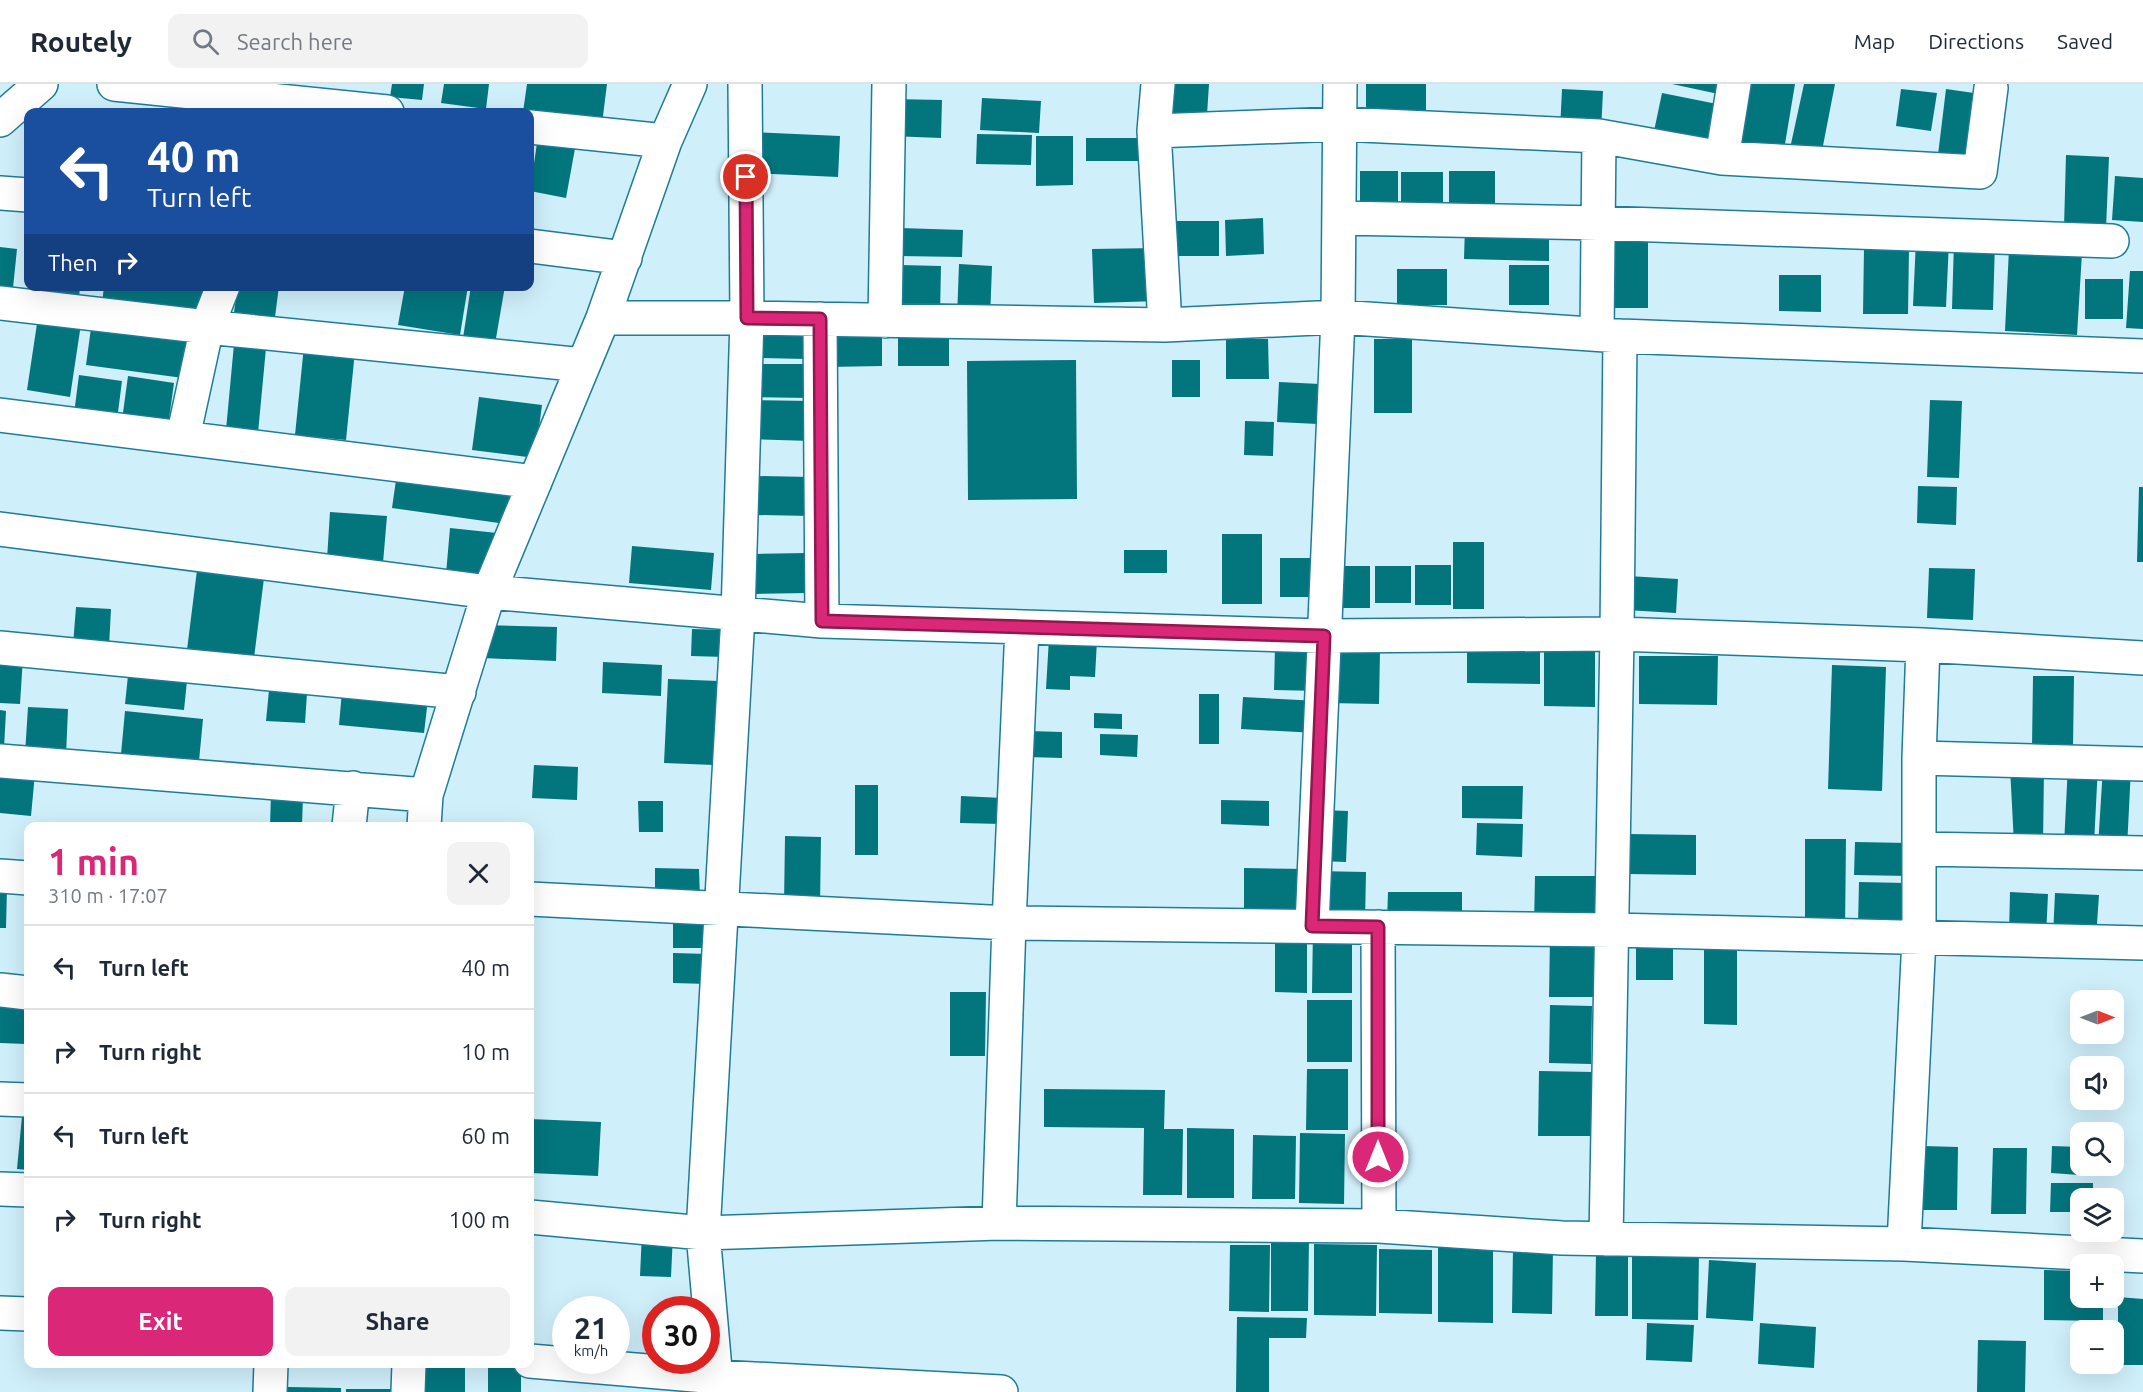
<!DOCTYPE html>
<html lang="en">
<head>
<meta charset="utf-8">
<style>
  body { margin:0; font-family:Ubuntu,sans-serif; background:#f2f2f3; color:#1f2937; height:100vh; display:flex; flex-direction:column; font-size:22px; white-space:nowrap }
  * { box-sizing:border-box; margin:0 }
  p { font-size:20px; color:#747a83 }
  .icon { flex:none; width:33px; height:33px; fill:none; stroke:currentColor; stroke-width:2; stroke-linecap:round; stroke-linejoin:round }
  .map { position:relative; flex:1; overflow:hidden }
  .side { position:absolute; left:24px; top:738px; width:510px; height:546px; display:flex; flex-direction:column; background:#fff; border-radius:12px; box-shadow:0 6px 24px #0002 }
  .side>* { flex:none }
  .banner { position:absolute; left:24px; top:24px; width:510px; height:183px; border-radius:12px; box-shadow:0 6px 24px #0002; background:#1a4fa0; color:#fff; overflow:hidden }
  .needle { width:39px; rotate:90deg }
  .controls { position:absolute; left:2070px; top:906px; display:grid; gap:12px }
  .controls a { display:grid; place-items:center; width:54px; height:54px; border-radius:12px; background:#fff; box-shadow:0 6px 24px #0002; font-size:30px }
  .speed { position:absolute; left:552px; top:1212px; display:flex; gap:12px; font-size:30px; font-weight:700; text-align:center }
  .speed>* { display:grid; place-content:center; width:78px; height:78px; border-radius:50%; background:#fff; box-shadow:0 6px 24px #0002; line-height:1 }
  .speed small { font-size:15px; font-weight:400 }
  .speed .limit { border:9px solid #d22; background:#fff; color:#111 }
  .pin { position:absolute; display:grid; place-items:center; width:51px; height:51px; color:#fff; margin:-26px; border:3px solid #fff; border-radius:50%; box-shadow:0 2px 6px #0007 }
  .me { position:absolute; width:66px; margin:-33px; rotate:0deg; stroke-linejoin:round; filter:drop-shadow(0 0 4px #0008) }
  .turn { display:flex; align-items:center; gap:21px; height:126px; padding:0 24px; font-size:27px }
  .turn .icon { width:78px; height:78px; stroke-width:2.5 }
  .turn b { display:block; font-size:42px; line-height:51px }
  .then { display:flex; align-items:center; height:57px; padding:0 24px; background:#0003; gap:12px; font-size:22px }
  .round { display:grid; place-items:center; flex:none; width:63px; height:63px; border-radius:12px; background:#f2f2f3 }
  .overview { display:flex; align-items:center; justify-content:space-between; height:102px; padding:0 24px }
  h1 { font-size:36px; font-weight:700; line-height:45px; color:#db2777 }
  .cta { display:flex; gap:12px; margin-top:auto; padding:12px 24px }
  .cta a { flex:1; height:69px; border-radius:12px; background:#db2777; color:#fff; font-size:24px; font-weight:700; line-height:69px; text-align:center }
  .cta a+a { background:#f2f2f3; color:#1f2937 }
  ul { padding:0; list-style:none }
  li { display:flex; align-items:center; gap:18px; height:84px; padding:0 24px; border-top:2px solid #e0e1e3 }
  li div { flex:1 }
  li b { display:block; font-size:22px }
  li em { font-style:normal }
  header { display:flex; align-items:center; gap:36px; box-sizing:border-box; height:84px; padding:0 30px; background:#fff; border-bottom:2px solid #e0e1e3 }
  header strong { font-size:28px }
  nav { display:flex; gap:33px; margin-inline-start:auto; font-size:21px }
  .search { width:420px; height:54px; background:#f2f2f3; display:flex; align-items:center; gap:15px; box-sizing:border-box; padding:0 21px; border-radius:12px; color:#747a83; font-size:22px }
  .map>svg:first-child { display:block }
</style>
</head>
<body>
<header>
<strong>Routely</strong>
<div class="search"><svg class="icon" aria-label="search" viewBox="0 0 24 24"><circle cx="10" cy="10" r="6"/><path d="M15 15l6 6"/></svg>Search here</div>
<nav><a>Map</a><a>Directions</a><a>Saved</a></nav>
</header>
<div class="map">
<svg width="2143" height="1308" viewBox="0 0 2143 1308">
  <rect width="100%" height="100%" fill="#cfeffb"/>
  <path fill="#03757d" d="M392,0H424L422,16L390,13Z
    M444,0H489L486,25L441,19Z
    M527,0H607L602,40L523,28Z
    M1161,0H1209L1207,31L1159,29Z
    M1366,0H1426V35H1366Z
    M1672,0H1725L1723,11Z
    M1746,0H1795L1783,72L1736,64Z
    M1804,0H1835L1821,72L1789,69Z
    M1562,5L1603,7L1601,48L1560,46Z
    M1901,5L1937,9L1931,47L1896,42Z
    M1946,5L1981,10L1971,83L1937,79Z
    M1662,9L1727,22L1718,66L1653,52Z
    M982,14L1041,17L1039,49L980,46Z
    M891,15L942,16L941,54L890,52Z
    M753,48L840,52L838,93L751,89Z
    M977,50L1032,51L1031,81L976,80Z
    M538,52L576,59L566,114L530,107Z
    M1036,52H1073V101L1036,102Z
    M1086,54H1143V77H1086Z
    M2066,71L2109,73L2106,145L2064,143Z
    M1360,87H1398V127H1360Z
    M1449,87H1495V126H1449Z
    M1401,88H1443V124H1401Z
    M2115,92L2143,94V138L2112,136Z
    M1263,134L1264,170L1226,172L1225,136Z
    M1167,137H1219V172H1167Z
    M1465,142L1549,143V177L1464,175Z
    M900,144L963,146L962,173L899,172Z
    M1602,148H1648V224H1602Z
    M1916,156L1949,157L1946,223L1913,222Z
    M1954,157L1995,158L1993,226L1952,225Z
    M0,163L17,165L13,204L0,202Z
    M1158,164L1159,217L1094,219L1092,165Z
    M1864,164L1909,165L1908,230H1863Z
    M2009,165L2082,169L2077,251L2005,247Z
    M959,180L992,182L990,235L957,234Z
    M900,181L941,182L940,230L899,229Z
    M1509,181H1549V221H1509Z
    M1397,185H1447V221H1397Z
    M2130,187H2143V245L2126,244Z
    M1779,191H1821V228L1779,227Z
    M2085,195H2123V235H2085Z
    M43,202H80L79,215L43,213Z
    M104,202H209L204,234L102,220Z
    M238,202H279L275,233L234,228Z
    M405,202H468L460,251L398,241Z
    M471,202H505L495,260L463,254Z
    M38,233L81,240L70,313L27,306Z
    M757,240L807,241L806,275L756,274Z
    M882,241V282L827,283V242Z
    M91,244L187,256L183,294L86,281Z
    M898,244H949V282H898Z
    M1226,255H1268L1269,295H1226Z
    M1374,255H1412V329H1374Z
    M234,260L266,264L258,349L226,346Z
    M304,262L355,267L346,356L295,351Z
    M1076,276L1077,415L968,416L967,277Z
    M1172,276H1200V313H1172Z
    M746,280H810V314L746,313Z
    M79,291L122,297L117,336L74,330Z
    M128,292L174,299L168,342L122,336Z
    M1279,298L1320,300L1318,340L1277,338Z
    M479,313L542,321L535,374L472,366Z
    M746,316L811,317V357L745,355Z
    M1930,316L1962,317L1959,394L1927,393Z
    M1245,337L1274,338L1273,372L1244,371Z
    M397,389L510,405L506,440L392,424Z
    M757,392L811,393V432L756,431Z
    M1918,402L1957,403L1956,441L1917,439Z
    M2139,403H2143V478H2137Z
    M330,428L387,432L383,479L327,475Z
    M450,444L497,449L492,495L446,490Z
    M1222,450H1262V520H1222Z
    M1453,458H1484V525H1453Z
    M632,462L714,469L711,506L629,499Z
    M1124,466H1167V489H1124Z
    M807,469L808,509L755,510V470Z
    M1280,474H1314V513H1280Z
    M198,478L265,486L254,574L187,566Z
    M1415,481H1451V521H1415Z
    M1330,482H1370V524H1330Z
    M1375,482H1411V519H1375Z
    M1929,484L1975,485L1973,536L1927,534Z
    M1628,492L1678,495L1676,529L1626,526Z
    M76,523L111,525L109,563L73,561Z
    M483,541L557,543L556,577L482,574Z
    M692,545L726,546L725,573L691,572Z
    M1049,554L1097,556L1095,593L1070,592V606L1046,605Z
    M1275,563L1321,564L1320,607L1274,606Z
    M1467,566H1540V600L1467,599Z
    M1329,567H1380L1379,620L1329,619Z
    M1544,567H1595V623L1544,622Z
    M0,572L23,573L20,620L0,619Z
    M1639,572H1718L1717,621L1639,620Z
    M603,578L662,581L661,612L602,609Z
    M1832,581L1886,583L1882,707L1828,705Z
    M129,582L188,587L184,626L125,620Z
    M2033,592H2074L2073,663H2032Z
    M668,595L718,597L714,681L664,679Z
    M269,606L307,609L305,639L266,637Z
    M342,607L428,615L424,649L339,641Z
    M1199,610H1219V660H1199Z
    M1243,613L1319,617L1317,649L1241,645Z
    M28,623L68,625L66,672L25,670Z
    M0,626L6,627L4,664H0Z
    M125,627L203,635L199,677L121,670Z
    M1094,629L1122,630V645L1094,644Z
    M1029,647L1062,648V674L1028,673Z
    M1100,650L1138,651L1137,673L1100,671Z
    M2068,680L2098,681L2094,760L2064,761Z
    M534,681L578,683L577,716L532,714Z
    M2010,683L2044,684L2043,761L2014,760Z
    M2103,683L2131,684L2127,764L2098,763Z
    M0,685L35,689L31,732L0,729Z
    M855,701H878V771H855Z
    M1462,702H1523L1522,735L1462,734Z
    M271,710L303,711L302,742H270Z
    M961,712L1003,714L1002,740L960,739Z
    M1221,716L1269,717V742L1221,740Z
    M638,717H663V748H639Z
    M1320,726L1348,727L1346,778L1319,777Z
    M1477,739L1523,740L1522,773L1476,771Z
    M1628,750L1696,751V791L1628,790Z
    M785,752L821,753L820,821H784Z
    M1805,755H1846L1845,846L1805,845Z
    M1855,758L1909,759V792L1854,791Z
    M655,784L699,785L700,815L655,814Z
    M1244,784L1306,785V832H1244Z
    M1315,787L1366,788L1365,838H1314Z
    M1535,792H1599L1598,844L1534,843Z
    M1859,798L1906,799V842L1858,841Z
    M0,803H7L6,844H0Z
    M1388,808H1462V839L1387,838Z
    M2010,808L2048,810L2046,852L2009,849Z
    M2055,809L2099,811L2096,854L2053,852Z
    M673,830H709V864H673Z
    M1313,844L1352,845V909H1312Z
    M1275,849H1307V909L1275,908Z
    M1636,850H1673V896H1636Z
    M1550,852L1599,853V913H1549Z
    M1704,855H1737V941L1704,940Z
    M673,869L708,870V900L673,899Z
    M950,908H986L985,972H950Z
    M0,911L28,913L26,960L0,959Z
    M1307,916H1352V978H1307Z
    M1550,921L1592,922L1591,980L1549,979Z
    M1307,985H1348V1046H1306Z
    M1539,987L1594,988L1592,1052H1538Z
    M1044,1005L1165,1006L1164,1045H1183L1182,1111H1143L1144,1044L1044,1043Z
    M22,1032L28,1033V1086L17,1085Z
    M530,1035L601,1038L598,1092L530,1089Z
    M1187,1044L1234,1045V1114H1187Z
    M1300,1049L1345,1050L1344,1120L1299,1119Z
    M1253,1051L1296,1052L1295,1115H1252Z
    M1923,1062L1958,1063L1957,1126H1921Z
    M2052,1062L2080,1063V1082H2095L2094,1092L2051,1089Z
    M1993,1064H2027L2026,1130H1991Z
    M2051,1099H2093V1114H2080V1128H2050Z
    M642,1148L673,1150L671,1193L640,1192Z
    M1271,1154H1309L1308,1227H1271Z
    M1314,1160L1377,1161L1376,1232L1314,1231Z
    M1230,1161H1270L1269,1228L1229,1227Z
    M1438,1162H1493V1239L1438,1238Z
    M1513,1164H1553L1552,1230L1512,1229Z
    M1379,1165L1432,1166V1230L1379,1229Z
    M1632,1168L1699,1169L1698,1236L1632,1235Z
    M1596,1169H1628V1232H1595Z
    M1709,1176L1756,1179L1753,1237L1706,1234Z
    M2044,1186L2080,1187V1214H2103V1237L2044,1236Z
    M2118,1213L2143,1215V1281H2118Z
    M1237,1233L1307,1234L1306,1254H1269V1308H1236Z
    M1647,1239L1694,1241L1692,1278L1646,1276Z
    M1760,1239L1816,1243L1814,1284L1758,1280Z
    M1978,1256L2026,1257L2025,1308H1977Z
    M422,1280H465V1308H422Z
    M488,1280H521V1308H488Z
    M288,1303L341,1304V1308H288Z
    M346,1305H401V1308H346Z"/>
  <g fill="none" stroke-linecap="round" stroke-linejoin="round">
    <g stroke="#1e7c97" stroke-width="36">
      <path id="minor" d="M114,0L387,28
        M1158,0L1154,47L1165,241
        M0,36L41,0
        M530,43L665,57
        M1154,47L1340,40L1599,52L1722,74L1980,88L1991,4
        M1722,74L1734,0
        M0,109L28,111
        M1340,134L1598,139L2112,157
        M530,162L625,174
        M0,219L207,243L583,281
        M603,234H747L1165,241L1338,233L1620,252L2143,272
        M820,235L822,537
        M885,237L889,0
        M1597,249L1599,52
        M0,331L535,398
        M183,353L207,243L223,202
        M0,445L489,508L822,537L1324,552L1617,550L1923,561L2143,574
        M0,564L459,608
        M1919,674L2143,680
        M0,677L426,711
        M349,742L353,704
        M424,742L426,711L489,508L603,234L665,57L690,0
        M1919,765L2143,769
        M0,792L28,794
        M530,815L1009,839L1612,846L2143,859
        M1312,842L1338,233L1340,0
        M1378,843L1379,1142
        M0,906L28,909
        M0,1015L28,1016
        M0,1105L28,1106
        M530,1133L703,1149L999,1139L1379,1142L1562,1154L1904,1160L2143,1172
        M999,1139L1009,839L1022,543
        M1606,1155L1617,550L1620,252
        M1904,1160L1919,854V674L1923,561
        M0,1229L28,1230
        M530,1277L717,1293L1001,1308
        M270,1308L271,1280
        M408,1308L409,1280
        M717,1308L703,1149L738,531L747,234L745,0"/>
    </g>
    <use href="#minor" stroke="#fff" stroke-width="33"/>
  </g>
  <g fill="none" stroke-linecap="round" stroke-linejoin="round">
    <g stroke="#8e194d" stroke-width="15">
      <path id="route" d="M746,93L747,234L820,235L822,537L1324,552L1312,842L1378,843V1073"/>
    </g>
    <use href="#route" stroke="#db2777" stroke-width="10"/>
  </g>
</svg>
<div class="controls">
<a><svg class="needle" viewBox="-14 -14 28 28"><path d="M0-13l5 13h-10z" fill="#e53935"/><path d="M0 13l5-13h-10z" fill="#747a83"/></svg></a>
<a><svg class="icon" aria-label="sound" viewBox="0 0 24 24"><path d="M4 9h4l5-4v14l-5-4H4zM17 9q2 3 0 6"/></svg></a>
<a><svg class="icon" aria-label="search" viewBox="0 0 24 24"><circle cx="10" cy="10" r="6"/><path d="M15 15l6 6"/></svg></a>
<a><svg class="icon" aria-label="layers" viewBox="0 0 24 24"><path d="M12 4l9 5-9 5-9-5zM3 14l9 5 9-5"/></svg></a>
<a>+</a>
<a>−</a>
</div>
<div class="speed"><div>21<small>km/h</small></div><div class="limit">30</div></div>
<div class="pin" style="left:746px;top:93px;background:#d93025"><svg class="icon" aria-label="arrive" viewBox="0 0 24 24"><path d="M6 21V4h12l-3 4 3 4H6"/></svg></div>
<svg class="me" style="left:1378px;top:1073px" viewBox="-20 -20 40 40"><circle r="17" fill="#db2777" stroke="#fff" stroke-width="3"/><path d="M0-11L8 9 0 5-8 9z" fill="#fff"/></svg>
<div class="banner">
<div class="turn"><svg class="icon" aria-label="left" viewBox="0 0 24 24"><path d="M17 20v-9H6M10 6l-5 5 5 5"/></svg><div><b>40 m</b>Turn left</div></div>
<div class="then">Then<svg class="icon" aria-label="right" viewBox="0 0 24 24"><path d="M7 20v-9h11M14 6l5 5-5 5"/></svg></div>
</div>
<section class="side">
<div class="overview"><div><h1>1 min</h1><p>310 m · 17:07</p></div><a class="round"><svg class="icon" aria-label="close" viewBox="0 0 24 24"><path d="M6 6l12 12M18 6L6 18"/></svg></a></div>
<ul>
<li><svg class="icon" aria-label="left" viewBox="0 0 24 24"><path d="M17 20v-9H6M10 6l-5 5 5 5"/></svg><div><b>Turn left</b></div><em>40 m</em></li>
<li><svg class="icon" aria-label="right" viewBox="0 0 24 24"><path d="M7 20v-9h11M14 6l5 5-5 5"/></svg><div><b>Turn right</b></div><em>10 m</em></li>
<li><svg class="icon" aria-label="left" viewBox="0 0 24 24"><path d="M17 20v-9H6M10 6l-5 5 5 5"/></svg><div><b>Turn left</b></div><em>60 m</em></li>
<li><svg class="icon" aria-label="right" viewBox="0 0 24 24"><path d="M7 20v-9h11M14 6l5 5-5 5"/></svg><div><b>Turn right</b></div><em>100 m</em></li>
</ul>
<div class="cta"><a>Exit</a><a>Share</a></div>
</section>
</div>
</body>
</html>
